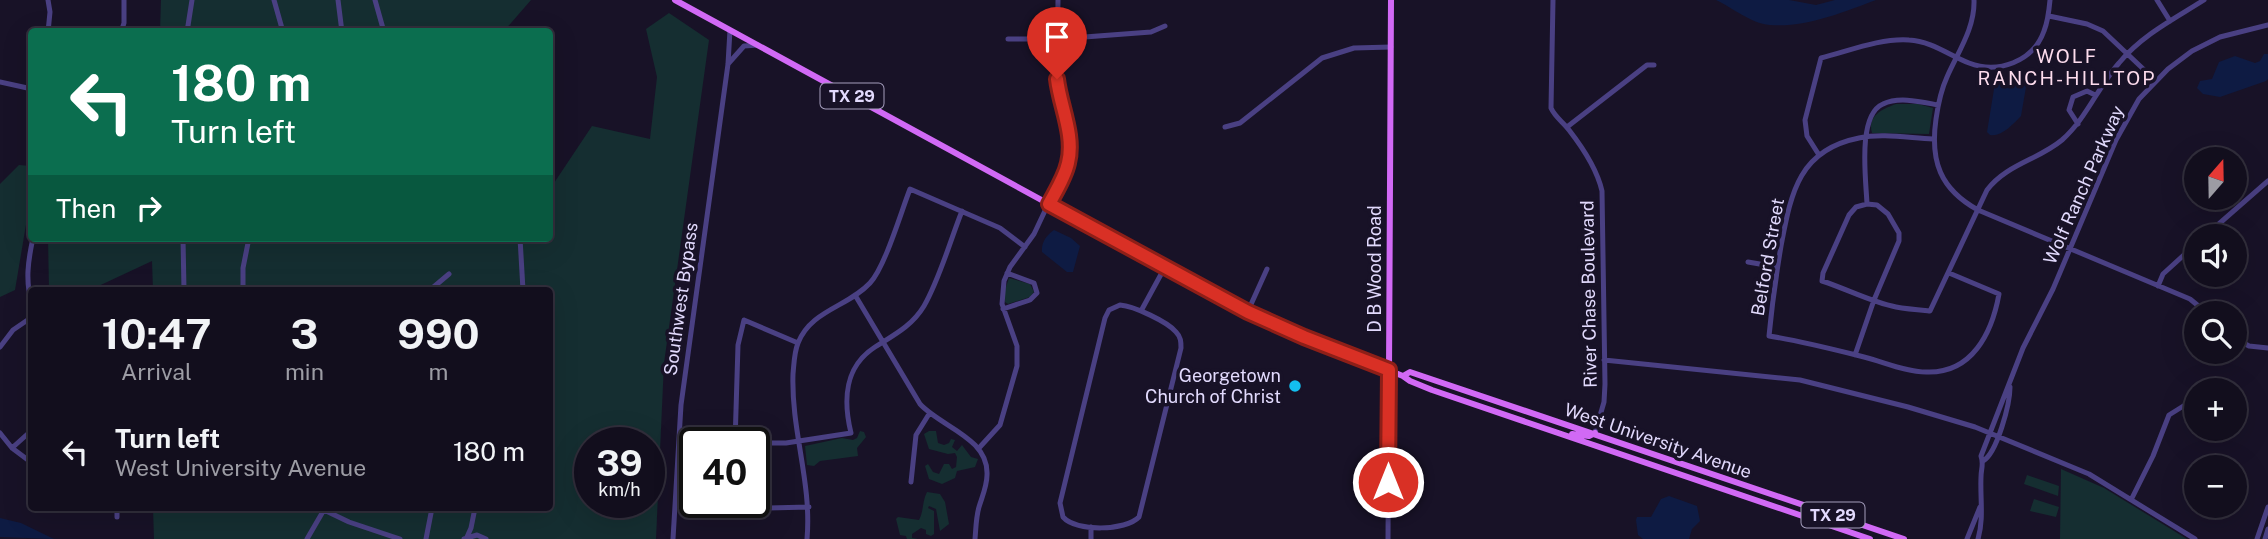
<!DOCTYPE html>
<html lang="en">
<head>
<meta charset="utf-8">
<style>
  body { margin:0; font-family:"Public Sans",sans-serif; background:#1b1726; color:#f1f3f6; height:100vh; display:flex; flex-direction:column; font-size:26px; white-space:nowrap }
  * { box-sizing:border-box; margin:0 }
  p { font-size:23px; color:#9c9ca4 }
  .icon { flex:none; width:38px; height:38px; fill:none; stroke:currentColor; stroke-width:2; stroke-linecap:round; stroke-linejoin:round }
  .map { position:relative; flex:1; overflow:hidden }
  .side { position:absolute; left:28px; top:287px; width:525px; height:224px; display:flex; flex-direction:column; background:#120e1d; border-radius:7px; box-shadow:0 7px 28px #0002,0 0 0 2px #312e3b }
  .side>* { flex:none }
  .hud { position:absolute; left:28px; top:28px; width:525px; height:214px; border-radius:7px; box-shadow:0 7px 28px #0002,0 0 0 2px #312e3b; background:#0b6e4f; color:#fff; overflow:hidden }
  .needle { width:46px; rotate:20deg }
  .buttons { position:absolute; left:2184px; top:147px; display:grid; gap:14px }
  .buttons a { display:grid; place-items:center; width:63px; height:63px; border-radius:50%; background:#120e1d; box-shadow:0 7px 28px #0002,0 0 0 2px #312e3b; font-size:35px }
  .speed { position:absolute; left:574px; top:427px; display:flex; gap:14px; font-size:35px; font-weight:700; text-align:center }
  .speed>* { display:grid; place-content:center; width:91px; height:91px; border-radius:50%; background:#120e1d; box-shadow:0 7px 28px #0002,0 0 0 2px #312e3b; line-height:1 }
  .speed small { font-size:18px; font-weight:400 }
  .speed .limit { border:4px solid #111; border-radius:10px; background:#fff; color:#111 }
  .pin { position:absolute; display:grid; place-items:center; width:60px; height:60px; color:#fff; margin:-72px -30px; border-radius:50% 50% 50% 0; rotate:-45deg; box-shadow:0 0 7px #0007 }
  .pin .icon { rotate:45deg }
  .me { position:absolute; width:77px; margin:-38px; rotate:0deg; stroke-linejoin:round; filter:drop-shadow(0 0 5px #0008) }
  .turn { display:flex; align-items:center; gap:24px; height:147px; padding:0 28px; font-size:32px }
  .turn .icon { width:91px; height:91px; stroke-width:2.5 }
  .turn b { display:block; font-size:49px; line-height:60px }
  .then { display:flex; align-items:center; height:66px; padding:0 28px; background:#0003; gap:14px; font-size:26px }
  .eta { display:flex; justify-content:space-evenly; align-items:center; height:119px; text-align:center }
  .eta b { font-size:42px; font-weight:700; line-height:49px }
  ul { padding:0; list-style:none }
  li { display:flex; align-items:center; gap:21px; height:91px; padding:0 28px }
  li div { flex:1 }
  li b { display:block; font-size:26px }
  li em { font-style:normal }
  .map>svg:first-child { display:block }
</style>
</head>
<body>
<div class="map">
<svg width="2268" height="539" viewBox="0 0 2268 539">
  <rect width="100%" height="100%" fill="#181227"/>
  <path fill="#152e31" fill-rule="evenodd" d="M161,0H531L504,31L160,32Z
    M669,13L709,40L664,363L656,539H154L153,508H550V290H153L152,261L90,290H49L48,238H550V189L592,126L650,139L657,77L646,29ZM590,443H649V502H590Z
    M1896,104H1918L1933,108L1929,134L1872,133C1867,116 1882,109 1896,104Z
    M19,165L31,166V195L15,290L0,297V184Z
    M1009,278L1030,284L1034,292L1030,297L1008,304L1005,302V290Z
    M860,431L864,432L866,437L857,448L858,456L820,461L814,466L807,465L805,446L842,438L853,440L857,438Z
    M929,431H936L938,443L944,445L949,443L951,439L955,440L952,447L957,451L962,445L971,457L978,459L975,467L957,471L955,478L942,484L929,479L925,466L928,464L933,472L939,474L944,464H949L952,469L956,467L957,457L955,453L948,454L929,449L924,434Z
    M2061,469L2104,488L2187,539H2060Z
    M2027,475L2059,486L2058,496L2024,484Z
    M927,492L940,494L945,502L949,524L940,531L936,509L929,506L928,508L934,511V534L931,536L926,534V530L921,528L912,534V538L918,539H907L906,536L900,535L896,519L898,517L919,520C924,511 922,501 927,492Z
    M2034,499L2059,507L2056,517L2030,511Z"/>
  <path fill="#0e1b43" d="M1716,0H1789L1816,5L1835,0H1876C1844,12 1805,28 1770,25C1750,23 1733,8 1716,0Z
    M2264,54H2268V79L2266,81L2220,97L2203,94L2197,88L2200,81L2212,79L2219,62L2235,56L2255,63L2260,61Z
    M2017,73L2022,74L2026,87L2021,116C2013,124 2002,137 1990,135L1987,132L1995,83Z
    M1054,230L1071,238L1080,246L1073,272H1067L1042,252C1041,242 1047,235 1054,230Z
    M1669,496L1697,506L1700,521L1692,529L1689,539H1643L1638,535L1636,520L1637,517H1651L1661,499Z
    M0,518L21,523L54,539L0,537Z"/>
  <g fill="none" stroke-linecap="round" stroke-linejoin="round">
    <path stroke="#4a4083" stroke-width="5" d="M48,0L50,12L48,32
      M274,0L283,32
      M338,0L342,32
      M375,0L384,32
      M1553,0L1551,108C1555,117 1563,122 1569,130C1583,148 1597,169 1602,191L1605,384L1604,402L1595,433
      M1974,0C1975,28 1958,52 1947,77C1941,90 1938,105 1936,119C1930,161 1940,189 1978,210L2190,299L2207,313
      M2157,0L2170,21
      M2049,16L2087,24L2103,31L2156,81
      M121,32L124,23V0
      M187,32L192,0
      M1008,39H1058L1151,32L1165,26
      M728,64L744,46L758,45
      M0,82L32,89
      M2078,124L2069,110L2073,97L2087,91L2095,95
      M1225,127L1240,123L1322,58L1354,48L1391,47
      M1567,127L1647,65H1654
      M1933,139C1909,138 1882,133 1859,138C1798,150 1791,194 1781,246C1776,276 1772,305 1769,336C1801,341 1832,349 1864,357C1884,362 1906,372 1926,372C1972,374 1992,333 1999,294L1949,273
      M1819,155L1807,136L1805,120L1821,58C1849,51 1880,38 1909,40C1931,41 1949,55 1969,63C1998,74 2033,62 2044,31C2048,21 2049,11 2050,0
      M1867,204C1866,180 1857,115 1883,104C1899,96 1922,102 1938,105
      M2205,236L2268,181
      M183,238L184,290
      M520,238L523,290
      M1748,262L1777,267
      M2158,286L2163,274L2196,244
      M243,290V268L249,238
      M430,290L449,274
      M855,295L920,404C941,427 989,438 987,475C987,486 982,497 979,507C976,517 976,528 975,539
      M32,305C25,281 28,261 33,238
      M1120,305C1134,306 1168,322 1176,332C1181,337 1181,342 1181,348L1139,517C1126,531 1076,532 1063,517L1060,503L1105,318L1109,310Z
      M1003,309L1030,300L1037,293L1034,283L1007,273
      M1141,311L1165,267
      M1248,311L1267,269
      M2235,338L2249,346L2268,348
      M0,347L13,330L32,317
      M1855,355L1874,300L1899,241V233L1888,214L1877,205L1867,204L1856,207L1849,215L1823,273L1822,281C1847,289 1871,302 1896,307C1907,309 1919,310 1930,311L1987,190C2007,164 2038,160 2062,140C2086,119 2098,87 2119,63C2142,35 2174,19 2204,0
      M1604,360L1800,380L1908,407L1975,427L2089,474L2195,539
      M0,433L12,448L32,463
      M735,442L752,443
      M735,443L738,345L744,320L798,343
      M754,443H786L851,433C843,400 844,367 875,347C894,335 912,326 924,306C940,278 950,241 962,211
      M12,448L32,430
      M979,448L1000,425L1017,366V346L1002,304L1004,281L1010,267L1034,234L1068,162L1069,135L1057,81L1058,0
      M1983,461C1997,453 2010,404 2010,387
      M911,482L916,435L929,414
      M2132,498L2153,456L2169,415L2185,405L2196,408
      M732,502L768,508L809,507
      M324,510L349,522L400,539
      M117,517V508
      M467,537L471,528L475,508
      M307,539L325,508
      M426,539L432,508
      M464,539L477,535L486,539
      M673,539L681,405L728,64L730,30
      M807,539C812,482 791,431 793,374C794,364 794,353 798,343C811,310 848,307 870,283C885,267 901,212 910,189L1000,228L1025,247
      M1091,539V527
      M1388,539L1389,370
      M1967,539L1980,507
      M1978,539C1984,519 1980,498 1981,477C1981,469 1984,464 1981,456L2023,348L2053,289L2116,140L2139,99L2168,69L2192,51L2220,37L2268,25
      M2257,539L2268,507
      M2265,539L2268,529"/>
    <path stroke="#d169f5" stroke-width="6" d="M675,0L1223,299L1304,337L1403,376L1410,381L1432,390L1870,539
      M1389,370L1391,0
      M1403,376L1410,372L1904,539
      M1572,434L1589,436L1595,433"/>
  </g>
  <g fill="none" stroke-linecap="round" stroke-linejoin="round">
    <g stroke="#8d1f18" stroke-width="18">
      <path id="route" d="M1057,79C1060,106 1075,135 1068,163C1065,177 1056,191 1049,204L1248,312L1304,337L1389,370L1388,482"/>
    </g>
    <use href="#route" stroke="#d93025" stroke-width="12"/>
  </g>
  <circle fill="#13bff0" stroke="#181227" stroke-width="2.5" cx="1295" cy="386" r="7"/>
  <g text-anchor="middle" stroke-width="7" stroke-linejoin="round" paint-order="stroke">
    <g fill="#181227" stroke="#a59ebd" stroke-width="2">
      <rect x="820.5" y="83.5" width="63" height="25" rx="5"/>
      <rect x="1801.5" y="502.5" width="63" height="25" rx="5"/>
    </g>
    <g font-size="16" font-weight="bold" fill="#e2dafd">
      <text x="852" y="102">TX 29</text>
      <text x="1833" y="521">TX 29</text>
    </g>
    <g font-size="18" fill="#e2dafd" stroke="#181227">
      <text transform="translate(2084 185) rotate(-66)" y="6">Wolf Ranch Parkway</text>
      <text transform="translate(1768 257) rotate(-80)" y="6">Belford Street</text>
      <text transform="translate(1375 269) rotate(-90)" y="6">D B Wood Road</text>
      <text transform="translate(1589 294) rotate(-91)" y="6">River Chase Boulevard</text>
      <text transform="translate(681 299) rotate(-82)" y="6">Southwest Bypass</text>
      <text transform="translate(1658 441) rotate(19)" y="6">West University Avenue</text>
    </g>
    <g font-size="18" fill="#e2dafd" stroke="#181227" text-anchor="end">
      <text x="1281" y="382">Georgetown<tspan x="1281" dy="21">Church of Christ</tspan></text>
    </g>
    <g font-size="19" letter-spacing="2" fill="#fddced" stroke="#181227">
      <text x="2067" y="63">WOLF<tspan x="2067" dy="22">RANCH-HILLTOP</tspan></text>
    </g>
  </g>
</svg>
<div class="buttons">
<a><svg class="needle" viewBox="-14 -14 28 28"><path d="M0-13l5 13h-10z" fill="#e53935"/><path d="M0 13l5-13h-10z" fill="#9c9ca4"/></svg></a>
<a><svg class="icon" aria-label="sound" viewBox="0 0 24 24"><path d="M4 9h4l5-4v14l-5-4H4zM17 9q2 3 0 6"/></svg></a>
<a><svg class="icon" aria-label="search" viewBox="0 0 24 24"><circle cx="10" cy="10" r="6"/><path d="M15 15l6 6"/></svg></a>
<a>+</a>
<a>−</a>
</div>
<div class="speed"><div>39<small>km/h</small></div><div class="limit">40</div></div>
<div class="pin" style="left:1057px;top:79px;background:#d93025"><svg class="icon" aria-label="arrive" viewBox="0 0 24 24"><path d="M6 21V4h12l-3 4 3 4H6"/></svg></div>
<svg class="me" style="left:1388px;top:482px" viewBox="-20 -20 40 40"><circle r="17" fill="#d93025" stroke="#fff" stroke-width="3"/><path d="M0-11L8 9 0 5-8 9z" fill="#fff"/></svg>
<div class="hud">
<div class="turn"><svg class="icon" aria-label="left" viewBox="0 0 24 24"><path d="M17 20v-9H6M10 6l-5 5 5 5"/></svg><div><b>180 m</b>Turn left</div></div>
<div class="then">Then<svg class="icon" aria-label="right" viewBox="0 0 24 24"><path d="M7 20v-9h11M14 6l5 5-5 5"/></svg></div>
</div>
<section class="side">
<div class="eta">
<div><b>10:47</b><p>Arrival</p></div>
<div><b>3</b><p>min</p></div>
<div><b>990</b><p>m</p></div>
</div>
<ul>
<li><svg class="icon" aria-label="left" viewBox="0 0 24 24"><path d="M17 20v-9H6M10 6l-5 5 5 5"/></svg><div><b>Turn left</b><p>West University Avenue</p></div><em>180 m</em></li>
</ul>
</section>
</div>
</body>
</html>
